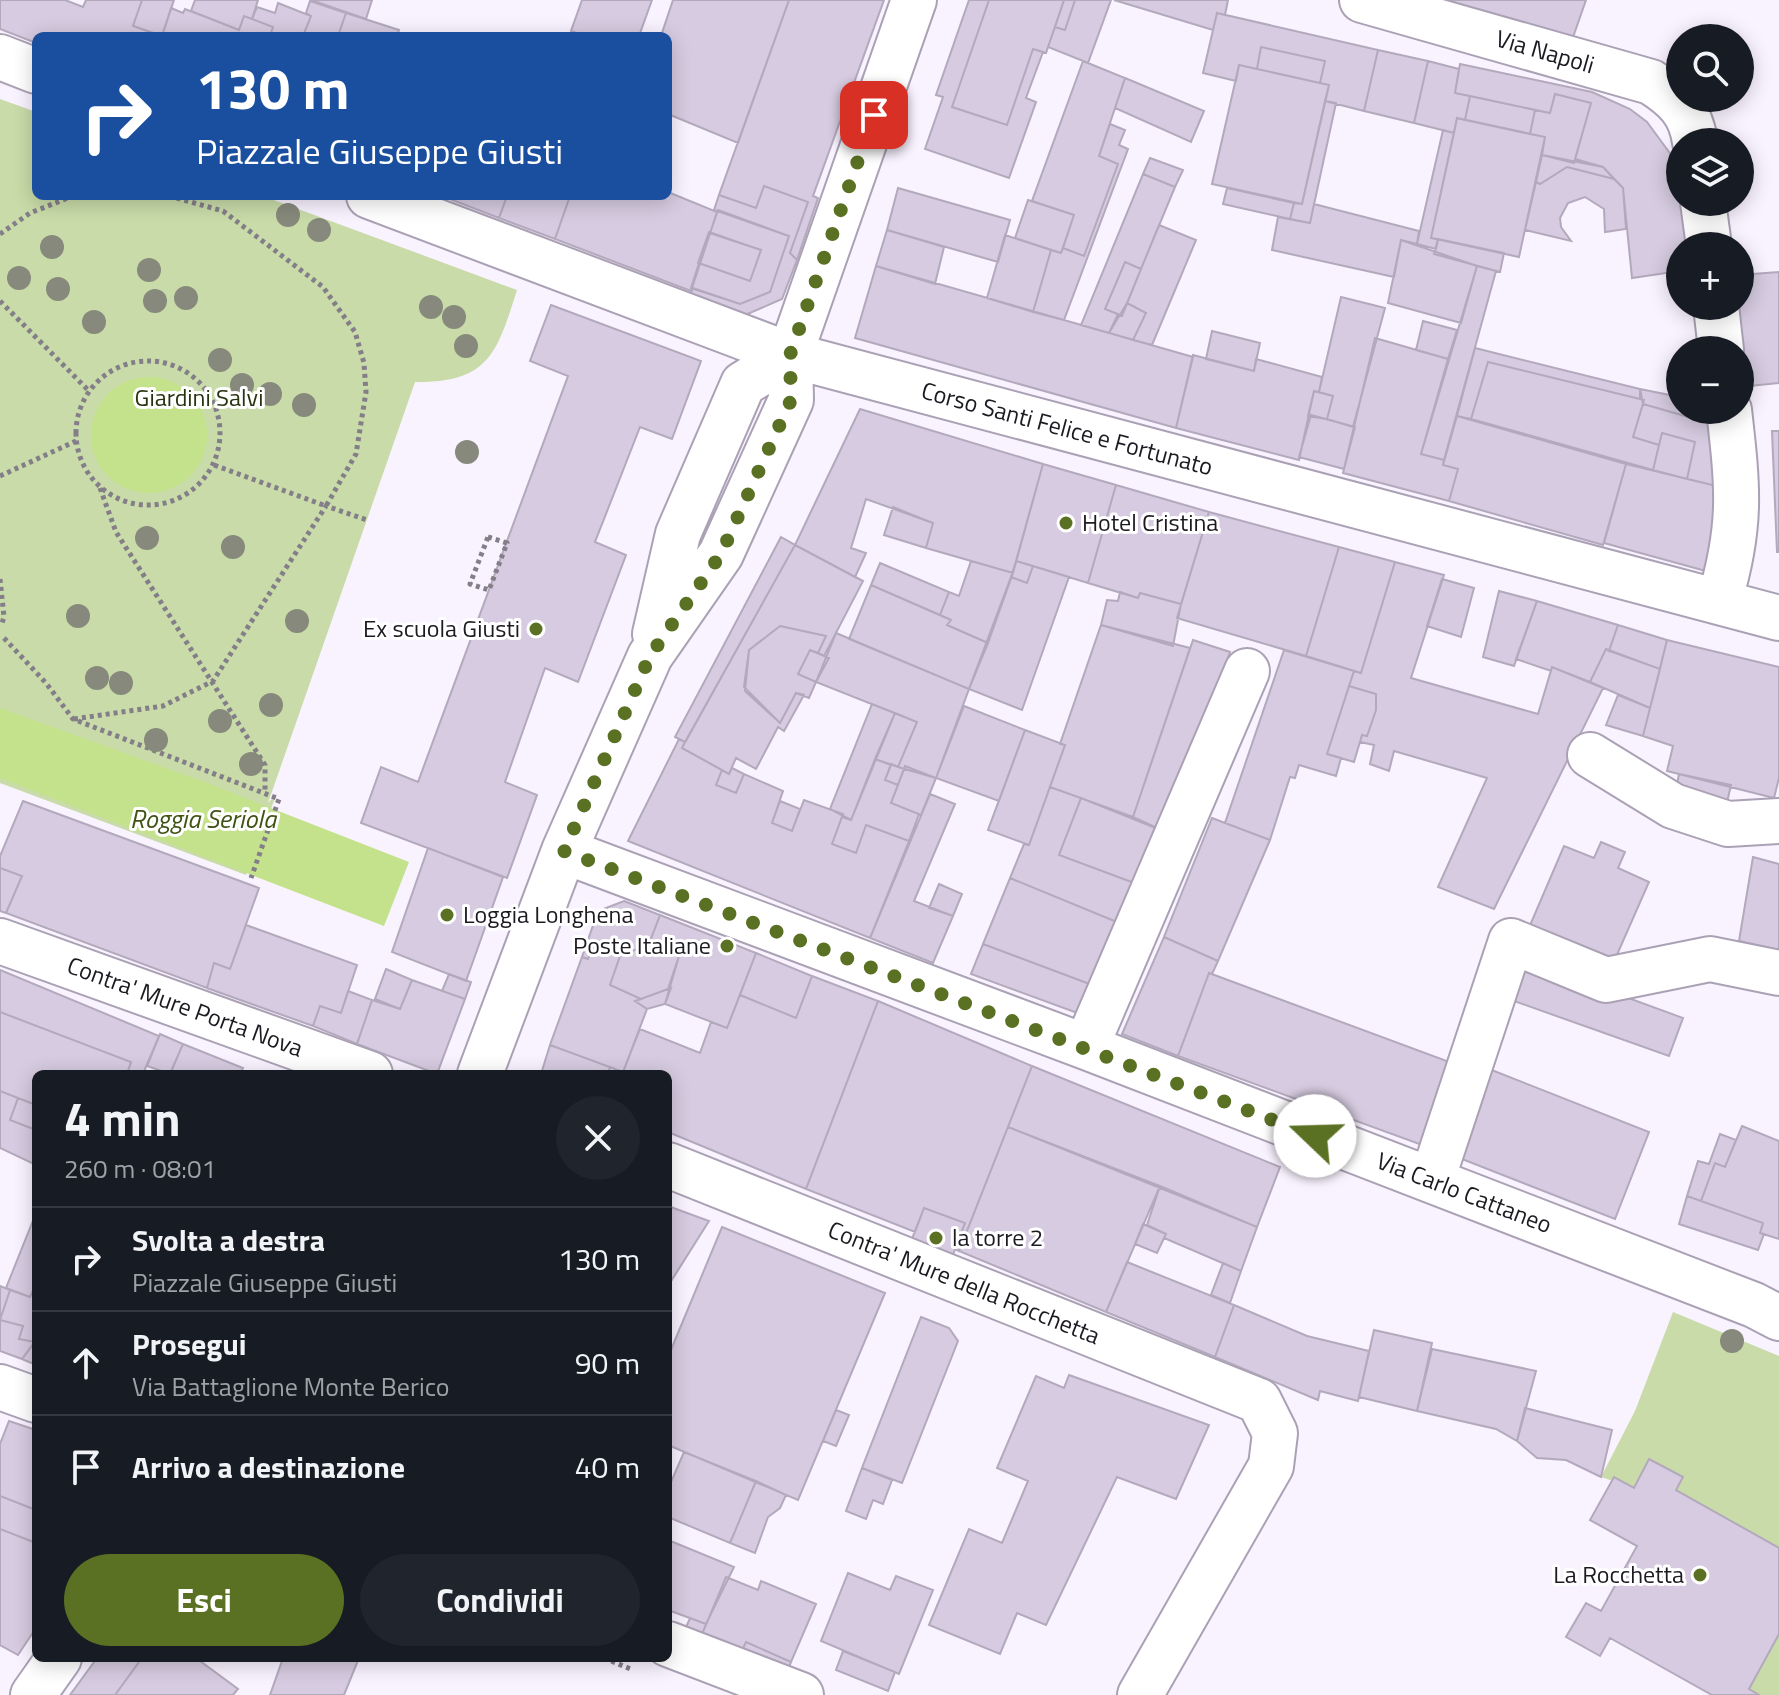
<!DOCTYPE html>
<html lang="it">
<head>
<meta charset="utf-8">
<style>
  body { margin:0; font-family:"Titillium Web",sans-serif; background:#20242c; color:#f1f3f6; height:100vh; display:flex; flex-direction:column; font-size:30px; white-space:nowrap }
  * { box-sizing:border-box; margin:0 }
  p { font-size:26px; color:#9ea1a6 }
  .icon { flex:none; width:44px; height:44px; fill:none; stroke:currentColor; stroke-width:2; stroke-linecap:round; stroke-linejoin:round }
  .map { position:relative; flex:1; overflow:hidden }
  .side { position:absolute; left:32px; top:1070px; width:640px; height:592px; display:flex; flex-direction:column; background:#171b24; border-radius:12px; box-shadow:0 4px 20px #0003 }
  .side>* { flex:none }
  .banner { position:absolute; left:32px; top:32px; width:640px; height:168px; border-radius:12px; box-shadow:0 4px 20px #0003; background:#1a4fa0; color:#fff; overflow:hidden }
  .buttons { position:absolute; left:1666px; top:24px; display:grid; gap:16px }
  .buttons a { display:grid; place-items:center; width:88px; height:88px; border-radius:50%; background:#171b24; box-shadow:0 4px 20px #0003; font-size:40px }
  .pin { position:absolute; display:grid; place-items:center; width:68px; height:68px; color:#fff; margin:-34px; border-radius:16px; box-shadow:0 4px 12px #0006 }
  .me { position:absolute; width:88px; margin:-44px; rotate:291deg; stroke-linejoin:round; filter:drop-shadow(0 0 6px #0008) }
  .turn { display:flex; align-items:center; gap:28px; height:168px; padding:0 32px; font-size:36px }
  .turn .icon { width:104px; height:104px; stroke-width:2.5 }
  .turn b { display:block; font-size:56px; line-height:68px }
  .round { display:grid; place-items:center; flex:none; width:84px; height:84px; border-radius:42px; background:#20242c }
  .headline { display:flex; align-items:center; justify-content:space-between; height:136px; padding:0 32px }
  h1 { font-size:48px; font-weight:700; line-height:60px }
  .primary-button { display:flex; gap:16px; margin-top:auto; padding:16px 32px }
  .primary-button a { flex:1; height:92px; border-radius:48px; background:#5a7123; color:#fff; font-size:32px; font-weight:700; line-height:92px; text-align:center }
  .primary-button a+a { background:#20242c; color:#f1f3f6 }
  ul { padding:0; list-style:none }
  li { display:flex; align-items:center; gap:24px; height:104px; padding:0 32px; border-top:2px solid #363941 }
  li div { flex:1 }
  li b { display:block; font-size:30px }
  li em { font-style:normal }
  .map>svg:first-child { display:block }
</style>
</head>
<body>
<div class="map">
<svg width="1779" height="1695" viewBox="0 0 1779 1695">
  <rect width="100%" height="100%" fill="#f9f2ff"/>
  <path fill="#c8dba8" d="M0,99L36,112V196H263L517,290C497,353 489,383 415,382L268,803L277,793L246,875L0,783Z
    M1673,1312L1779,1356V1548L1676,1490L1683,1477L1649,1460L1634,1488L1601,1477L1635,1411Z
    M1779,1634V1695H1759L1749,1689Z"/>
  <path fill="#c4e28b" d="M91 435a58 58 0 1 1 116 0a58 58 0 1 1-116 0Z
    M0,708L207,783L409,862L384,926L0,778Z"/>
  <path fill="#d6cbe0" stroke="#b3a9bd" stroke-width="2" d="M0,0H65L83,7L86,0H142L133,26L161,36H36V43L0,29Z
    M142,0H174L162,36L133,26Z
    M195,0H258L252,19L244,16L239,30L191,11Z
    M311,0H372L366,19Z
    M582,0H652L639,36H585L571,31Z
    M673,0H789L738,143L668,114V36H661Z
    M789,0H884L813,196L818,198L797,260L790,253L808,202L764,186L756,208L719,195Z
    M969,0H989L952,107L1007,125L1033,49L1043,52L1026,98L1036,102L1009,178L925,149L943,97L936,95Z
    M989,0H1064L1046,53L1033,49L1007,125L952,107Z
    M1064,0H1075L1065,30L1055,27Z
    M1075,0H1111L1088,63L1048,47L1055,27L1065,30Z
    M1114,0H1228L1225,15L1217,13L1213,30Z
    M1446,0H1586L1571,43Z
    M310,1L346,13L338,36H303L311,16L306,13Z
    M278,3L311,16L303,36H270L273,27L252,19L257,7L275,13Z
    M171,8L183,13L185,9L239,30L244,16L273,27L270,36H162Z
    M346,13L399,30L397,36H338Z
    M1217,13L1378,50L1364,111L1325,101L1329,85L1320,83L1325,61L1261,47L1257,69L1239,65L1236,81L1203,73Z
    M1261,47L1325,61L1320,83L1257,69Z
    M1378,50L1428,61L1414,123L1364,111Z
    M1083,61L1125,78L1099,156L1118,164L1084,256L1063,248L1074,215L1032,201Z
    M1428,61L1459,69L1455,93L1470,96L1465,120L1457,118L1454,133L1414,123Z
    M1460,64L1592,92L1630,109L1647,122L1680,167V202H1684L1689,246H1680V271L1632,278L1623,188L1603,167L1575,159L1591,103L1555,94L1550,113L1455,93Z
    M1239,65L1329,85L1302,204L1212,184Z
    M1125,78L1204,111L1191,142L1115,108Z
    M1555,94L1591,103L1574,163L1542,155L1545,137L1530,134L1535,110L1550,113Z
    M1470,96L1535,110L1530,134L1465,120Z
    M1325,101L1336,103L1310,223L1290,219L1294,203L1302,204Z
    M1457,118L1545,137L1519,257L1431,238Z
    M1110,124L1125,130L1119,145L1128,149L1064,320L1033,312L1051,250L1061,253L1063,248L1084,256L1118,164L1099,156Z
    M1443,130L1454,133L1431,238L1438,239L1436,249L1417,244Z
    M1542,155L1603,167L1614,179L1567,167L1540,184L1536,182Z
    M1150,158L1183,170L1175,187L1143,174Z
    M1567,167L1614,179L1623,188L1626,229L1605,232L1604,209L1585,197L1568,203L1560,218L1561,227L1571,241L1525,230L1536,182L1540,184Z
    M1143,174L1175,187L1141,269L1125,262L1105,309L1118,314L1109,333L1081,325Z
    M764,186L808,202L790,253L797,260L782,299L743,316L689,297L693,288L740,304L770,292L789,236L714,210L719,195L756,208Z
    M898,188L1010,220L998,262L887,230Z
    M1227,188L1294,203L1290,219L1223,204Z
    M668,192L717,212L691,291L555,239L570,196L665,198Z
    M442,196H507L499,218Z
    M507,196H570L555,239L499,218Z
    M1028,200L1074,215L1061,253L1015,238Z
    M1314,204L1419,231L1417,244L1401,240L1394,277L1272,250L1278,217L1310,223Z
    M718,210L789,236L770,292L740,304L691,288L699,263L750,281L761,250L710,233Z
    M1159,225L1196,240L1152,345L1133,340L1146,313L1127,303Z
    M887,230L944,247L935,284L876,266Z
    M709,232L761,250L750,281L698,263Z
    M1005,235L1051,250L1033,312L987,298Z
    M1438,239L1504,253L1500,272L1434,254Z
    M1401,240L1477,266L1461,323L1388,303Z
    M1125,262L1141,269L1122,316L1105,309Z
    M876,266L1193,357L1176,428L855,338Z
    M1477,266L1496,271L1444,460L1421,454Z
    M1779,272V383L1740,387V350L1726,306H1740V275Z
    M1341,297L1385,308L1353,427L1327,419L1333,396L1319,392Z
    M1127,303L1146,313L1133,340L1109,333Z
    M551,305L701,361L672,439L640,427L595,542L626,555L578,682L545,668L505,782L537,795L507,878L361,823L381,767L418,782L568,376L530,361Z
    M1423,321L1457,330L1448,359L1416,350Z
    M1212,331L1260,343L1254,371L1206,359Z
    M1375,338L1448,359L1421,454L1444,460L1443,465L1458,469L1449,501L1343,473Z
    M1475,348L1640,389V399L1488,362L1471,419L1457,416Z
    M1193,355L1254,371L1256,359L1322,377L1319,392L1314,391L1299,460L1176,428Z
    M1488,362L1644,400L1633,437L1659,445L1653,470L1471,419Z
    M1640,389L1680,397V410H1714L1712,424L1643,404Z
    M1314,391L1333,396L1327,419L1308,416Z
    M1643,404L1721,426L1729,489L1687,479L1695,442L1662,433L1659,445L1633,437Z
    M860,409L1043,464L1013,573L926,548L933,523L866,499L851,548L866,553L855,577L795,545Z
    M1311,415L1355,427L1344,469L1299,457Z
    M1457,416L1626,464L1603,545L1449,501L1458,469L1443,465Z
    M1772,431H1779V552H1777Z
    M1662,433L1695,442L1687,479L1653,470Z
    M1043,464L1116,485L1088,583L1016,561Z
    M1626,464L1733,490L1713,573L1604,543Z
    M1116,485L1209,512L1181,604L1140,593L1138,598L1088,583Z
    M893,507L933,523L926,548L884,535Z
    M1209,512L1339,547L1306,656L1177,618Z
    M781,537L795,545L685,742L675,737Z
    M795,545L863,581L824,656L818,653L826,636L780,626L749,650L745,691L780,723L796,693L804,695L784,731L778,727L756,769L736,758L729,774L682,748Z
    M1339,547L1395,562L1361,673L1306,656Z
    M971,561L1013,573L988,643L947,625L951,620L940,615L949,592L959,596Z
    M1016,561L1033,566L1027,583L1011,577Z
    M1395,562L1444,575L1411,678L1538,714L1552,667L1603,688L1494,909L1438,887L1487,778L1394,751L1389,771L1370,764L1374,745L1360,742L1362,735L1367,736L1376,710V694L1349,686L1354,671L1361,673Z
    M880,563L949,592L940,615L871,585Z
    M1033,566L1069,577L1022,710L969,689L1011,577L1027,583Z
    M1442,579L1474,588L1461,637L1427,626Z
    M871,585L951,620L947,625L988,643L969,689L849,639Z
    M1499,591L1537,601L1514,666L1483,657Z
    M1120,592L1138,598L1140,593L1181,604L1173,646L1101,625L1107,600L1118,601Z
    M1537,601L1618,625L1609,651L1606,649L1590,682L1552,667L1551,671L1516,659Z
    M1101,625L1190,648L1133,817L1050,787L1065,745L1060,744Z
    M1618,625L1667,640L1660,669L1609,651Z
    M780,626L826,636L818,653L810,650L798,674L816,682L809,698L796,693L780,723L744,687L749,650Z
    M836,633L969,689L936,778L898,767L917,722L816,682Z
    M1193,640L1230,652L1168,833L1133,817Z
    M1667,640L1779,667V778L1774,798L1667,771L1673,746L1643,736Z
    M1606,649L1660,669L1650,708L1590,682Z
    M810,650L829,658L816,682L798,674Z
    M1284,650L1354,671L1327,754L1341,758L1336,776L1299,765L1295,778L1290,777L1270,840L1225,823Z
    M1349,686L1376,694V710L1367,736L1362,735L1354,762L1327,754Z
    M1618,695L1650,708L1643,736L1606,725Z
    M872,704L895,713L851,820L830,809Z
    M964,706L1025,730L999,801L936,778Z
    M895,713L917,722L898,767L875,759Z
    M1025,730L1065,745L1029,845L988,830Z
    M679,739L685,742L682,748L722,770L716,785L736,793L744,774L783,791L772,823L792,831L804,800L843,814L832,844L856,853L866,825L909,841L870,938L628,841Z
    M875,759L891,765L885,780L898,785L891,803L919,814L909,841L866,825L856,853L832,844L842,817L851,820Z
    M891,764L904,769L898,785L885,780Z
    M905,766L936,778L921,815L891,803Z
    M732,768L744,774L736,793L716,785L722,770L729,774Z
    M1679,774L1731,785L1725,811L1674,800Z
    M1050,787L1081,798L1059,855L1145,887L1129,927L1010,878L1024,844L1029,845Z
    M930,794L955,804L914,901L953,916L933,963L870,938Z
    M1081,798L1168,833L1145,887L1059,855Z
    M23,801L259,888L230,969L214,963L207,988L6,913L22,876L0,868V856Z
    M780,801L800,809L792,831L772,823Z
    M1212,818L1270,840L1218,961L1164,937Z
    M1601,842L1625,852L1618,868L1649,882L1609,973L1525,937L1564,846L1594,858Z
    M428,848L503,877L466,981L392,952Z
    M1753,857L1779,864V950L1739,941Z
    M0,868L22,876L6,913L0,911Z
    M1010,878L1129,927L1103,989L983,944Z
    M939,884L962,894L953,916L929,908Z
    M624,901L660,915L649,944L620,956L594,945L588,959L582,957L598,911Z
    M660,915L756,953L727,1028L665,1004L679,956L649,944Z
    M246,925L357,965L341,1013L320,1006L313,1026L207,988L214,963L230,969Z
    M1164,937L1218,961L1212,974L1209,973L1178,1056L1122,1034Z
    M649,944L679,956L668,989L641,999L610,985L620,956Z
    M983,944L1103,989L1091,1018L971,974Z
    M594,945L620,956L610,985L641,999L635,1001L647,1009L623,1072L550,1045L582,957L588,959Z
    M756,953L812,976L796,1018L740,995Z
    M1514,956L1683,1018L1669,1056L1500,996Z
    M386,969L412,980L400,1009L375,999Z
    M0,970L159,1036L143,1074H127L131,1062L0,1012Z
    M1209,973L1463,1067L1433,1149L1178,1056Z
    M449,974L471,982L465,999L442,991Z
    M812,976L878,1001L806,1189L668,1132V1074H608L610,1067L623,1072L640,1029L700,1053L711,1022L727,1028L740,995L796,1018Z
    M412,980L465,999L437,1074L357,1044L372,1000L400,1009Z
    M671,988L665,1004L647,1009L635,1001Z
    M348,991L372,1000L357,1044L313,1026L320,1006L341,1013Z
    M878,1001L1032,1066L959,1251L955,1249L965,1223L924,1208L915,1232L806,1189Z
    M0,1012L131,1062L127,1074H36V1105L0,1091Z
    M160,1034L183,1044L170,1074L147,1066Z
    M183,1044L243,1068L240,1074H170Z
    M550,1045L610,1067L608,1074H541Z
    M1032,1066L1280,1167L1257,1227L1008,1127Z
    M1484,1067L1649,1132L1615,1219L1449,1154Z
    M0,1091L18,1098L10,1120L36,1130V1165L0,1148Z
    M18,1098L36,1105V1130L10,1120Z
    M1742,1126L1779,1141V1239L1760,1233L1763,1223L1701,1201L1715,1163L1725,1167Z
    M1008,1127L1160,1186L1106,1312L959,1251Z
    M1720,1134L1736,1140L1725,1167L1715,1163L1701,1201L1687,1196L1698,1161L1709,1164Z
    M1160,1186L1257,1227L1241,1271L1164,1238L1166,1234L1147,1225Z
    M1687,1196L1763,1223L1760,1233L1764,1234L1758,1250L1679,1224Z
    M668,1206L709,1221L668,1286Z
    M924,1208L965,1223L951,1260L910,1244Z
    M36,1213V1286L30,1297L6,1288Z
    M1143,1224L1166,1234L1157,1253L1135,1244Z
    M722,1227L885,1293L798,1500L668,1445V1357Z
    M1127,1262L1234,1305L1215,1357L1106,1312Z
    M1223,1263L1241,1271L1230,1303L1211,1295Z
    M0,1286L10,1290L0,1320L23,1326L19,1339L35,1342L22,1359L0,1351Z
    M35,1286L36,1340L35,1342L19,1339L23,1326L0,1320L10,1290L30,1297Z
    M1234,1305L1307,1336L1369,1351L1358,1401L1320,1391L1318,1400L1215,1357Z
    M921,1317L949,1328L958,1341L902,1483L862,1468Z
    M1374,1330L1432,1343L1417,1411L1359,1397Z
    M36,1340V1365L22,1359Z
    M1432,1349L1536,1371L1517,1441L1496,1429L1417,1411Z
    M1069,1375L1209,1425L1176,1499L1117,1477L1046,1625L1017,1613L1000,1654L929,1625L969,1529L1002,1543L1028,1481L997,1468L1036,1376L1064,1388Z
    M1525,1408L1612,1430L1601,1477L1566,1460L1537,1458L1517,1441Z
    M836,1410L849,1415L836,1446L823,1441Z
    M9,1421L36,1430V1510L0,1496V1444Z
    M684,1452L756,1481L730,1543L668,1517V1489Z
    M1649,1459L1683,1477L1676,1490L1779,1548V1634L1749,1689L1759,1695H1712L1610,1638L1600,1656L1566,1637L1586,1603L1601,1611L1637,1546L1590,1520L1614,1477L1634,1488Z
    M862,1468L892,1480L883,1504L873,1500L866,1519L846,1511Z
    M756,1481L786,1495L780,1508L768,1517L755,1553L730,1543Z
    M0,1496L36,1510V1543L0,1529Z
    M0,1529L36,1543V1628L18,1655L0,1645Z
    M668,1540L734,1567L706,1624L668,1610Z
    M848,1573L890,1590L896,1576L933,1590L899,1674L821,1641Z
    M726,1577L758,1590L761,1581L816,1604L791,1662L746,1642L740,1655L700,1639Z
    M690,1618L706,1624L700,1639L684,1632Z
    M746,1642L791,1662L786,1675L740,1655Z
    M843,1651L895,1672L888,1691L836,1670Z
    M97,1658H142L115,1695H70Z
    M142,1658H196L238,1689L233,1695H115Z
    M283,1658H359L344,1695H270Z"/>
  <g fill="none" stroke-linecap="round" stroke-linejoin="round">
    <g stroke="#aba1b5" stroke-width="48">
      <path id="minor" d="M1362,0L1651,82C1676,98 1691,112 1695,142
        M0,57L36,71
        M369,196L790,355L1779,618
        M1703,202L1709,246
        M1716,306L1721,350
        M1719,602C1742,526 1738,488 1729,410
        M655,634L678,534L743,384L790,355
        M1590,755L1673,806L1728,824L1779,821
        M564,851L1086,1047L1754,1305L1779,1318
        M0,941L370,1074
        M1086,1047L1247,671
        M480,1074L564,851L650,656L721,554L791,400L790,355L914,0
        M668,1165L1259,1401L1275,1433L1271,1466L1140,1695
        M1432,1180L1511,941L1606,980L1710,959L1779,973
        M0,1387L36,1400
        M668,1644L801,1695
        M33,1695L59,1658"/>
    </g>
    <path stroke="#847e89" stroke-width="5" stroke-dasharray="4 4" stroke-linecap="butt" d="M169,196L223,211L323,287L355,332L364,363L366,392L356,454L326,506L214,465
      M0,234L30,213L73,196
      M0,301L89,391
      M76 433a72 72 0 1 1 144 0a72 72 0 1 1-144 0Z
      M0,476L76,441
      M100,488L116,532L265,765V791
      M488,537L507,543L489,590L470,584Z
      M0,579L4,617L1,626
      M4,638L46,683L73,719L279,799L251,878
      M74,719L163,706L213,681L326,506L367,520
      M604,1658L633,1670"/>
    <use href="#minor" stroke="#fff" stroke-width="44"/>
  </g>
  <g fill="#86897b">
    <circle cx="288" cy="215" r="12"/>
    <circle cx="319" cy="230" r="12"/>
    <circle cx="52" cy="247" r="12"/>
    <circle cx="149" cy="270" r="12"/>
    <circle cx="19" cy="278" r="12"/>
    <circle cx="58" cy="289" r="12"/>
    <circle cx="186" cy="298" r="12"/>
    <circle cx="155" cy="301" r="12"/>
    <circle cx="431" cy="307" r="12"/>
    <circle cx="454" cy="317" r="12"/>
    <circle cx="94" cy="322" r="12"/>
    <circle cx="466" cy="346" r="12"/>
    <circle cx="220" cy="360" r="12"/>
    <circle cx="242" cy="385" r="12"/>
    <circle cx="270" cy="394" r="12"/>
    <circle cx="304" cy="405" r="12"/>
    <circle cx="467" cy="452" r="12"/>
    <circle cx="147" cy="538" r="12"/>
    <circle cx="233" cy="547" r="12"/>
    <circle cx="78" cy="616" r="12"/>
    <circle cx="297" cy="621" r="12"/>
    <circle cx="97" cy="678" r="12"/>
    <circle cx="121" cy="683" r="12"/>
    <circle cx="271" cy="705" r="12"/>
    <circle cx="220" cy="721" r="12"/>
    <circle cx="156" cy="740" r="12"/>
    <circle cx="251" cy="764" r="12"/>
    <circle cx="1732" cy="1341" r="12"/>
  </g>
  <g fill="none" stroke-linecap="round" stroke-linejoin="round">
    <path stroke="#5a7123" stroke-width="14" stroke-dasharray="0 25.2" d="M874,115L790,355L791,400L721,554L650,656L564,851L1315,1136"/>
  </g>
  <g fill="#5a7123" stroke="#fff" stroke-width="3">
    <circle cx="1066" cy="523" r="8"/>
    <circle cx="536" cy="629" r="8"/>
    <circle cx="447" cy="915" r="8"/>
    <circle cx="727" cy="946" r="8"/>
    <circle cx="936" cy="1238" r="8"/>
    <circle cx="1700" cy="1575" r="8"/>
  </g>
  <g text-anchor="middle" stroke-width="6" stroke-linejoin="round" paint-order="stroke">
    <g font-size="24" fill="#1d1921" stroke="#fff">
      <text transform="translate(1545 52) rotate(16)" y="8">Via Napoli</text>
      <text transform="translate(1067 429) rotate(15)" y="8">Corso Santi Felice e Fortunato</text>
      <text transform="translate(185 1007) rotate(20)" y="8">Contra' Mure Porta Nova</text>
      <text transform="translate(1464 1193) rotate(21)" y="8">Via Carlo Cattaneo</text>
      <text transform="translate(964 1283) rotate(22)" y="8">Contra' Mure della Rocchetta</text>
    </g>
    <g font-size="24" fill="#28330f" stroke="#fff">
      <text x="199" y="406">Giardini Salvi</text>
    </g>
    <g font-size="24" fill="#1d1921" stroke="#fff" text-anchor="start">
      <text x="1082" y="531">Hotel Cristina</text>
      <text x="520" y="637" text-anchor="end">Ex scuola Giusti</text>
      <text x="463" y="923">Loggia Longhena</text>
      <text x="711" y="954" text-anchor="end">Poste Italiane</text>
      <text x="952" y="1246">la torre 2</text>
      <text x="1684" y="1583" text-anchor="end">La Rocchetta</text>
    </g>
    <g font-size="26" font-style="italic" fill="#415315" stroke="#fff">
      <text x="203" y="828">Roggia Seriola</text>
    </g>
  </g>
</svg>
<div class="buttons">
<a><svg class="icon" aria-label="search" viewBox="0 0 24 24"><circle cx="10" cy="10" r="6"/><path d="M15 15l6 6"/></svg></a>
<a><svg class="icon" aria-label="layers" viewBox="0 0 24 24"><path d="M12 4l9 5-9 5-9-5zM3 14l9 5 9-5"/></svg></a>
<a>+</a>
<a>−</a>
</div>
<div class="pin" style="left:874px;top:115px;background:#d93025"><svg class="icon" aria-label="arrive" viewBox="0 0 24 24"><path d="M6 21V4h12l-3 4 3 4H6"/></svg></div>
<svg class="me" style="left:1315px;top:1136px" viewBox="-20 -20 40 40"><circle r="19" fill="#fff"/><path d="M0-13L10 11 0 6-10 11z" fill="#5a7123"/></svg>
<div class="banner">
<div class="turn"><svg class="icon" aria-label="right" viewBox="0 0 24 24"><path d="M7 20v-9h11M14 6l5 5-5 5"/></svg><div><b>130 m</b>Piazzale Giuseppe Giusti</div></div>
</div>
<section class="side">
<div class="headline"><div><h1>4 min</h1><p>260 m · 08:01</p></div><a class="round"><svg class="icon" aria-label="close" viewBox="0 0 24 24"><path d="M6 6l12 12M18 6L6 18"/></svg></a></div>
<ul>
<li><svg class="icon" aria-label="right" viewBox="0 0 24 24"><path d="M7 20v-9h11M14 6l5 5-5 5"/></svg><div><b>Svolta a destra</b><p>Piazzale Giuseppe Giusti</p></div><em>130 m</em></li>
<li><svg class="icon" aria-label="ahead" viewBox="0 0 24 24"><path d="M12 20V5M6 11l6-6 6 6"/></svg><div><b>Prosegui</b><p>Via Battaglione Monte Berico</p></div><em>90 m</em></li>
<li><svg class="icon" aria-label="arrive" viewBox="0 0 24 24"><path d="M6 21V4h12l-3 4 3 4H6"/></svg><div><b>Arrivo a destinazione</b></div><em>40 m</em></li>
</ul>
<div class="primary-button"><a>Esci</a><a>Condividi</a></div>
</section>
</div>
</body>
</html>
